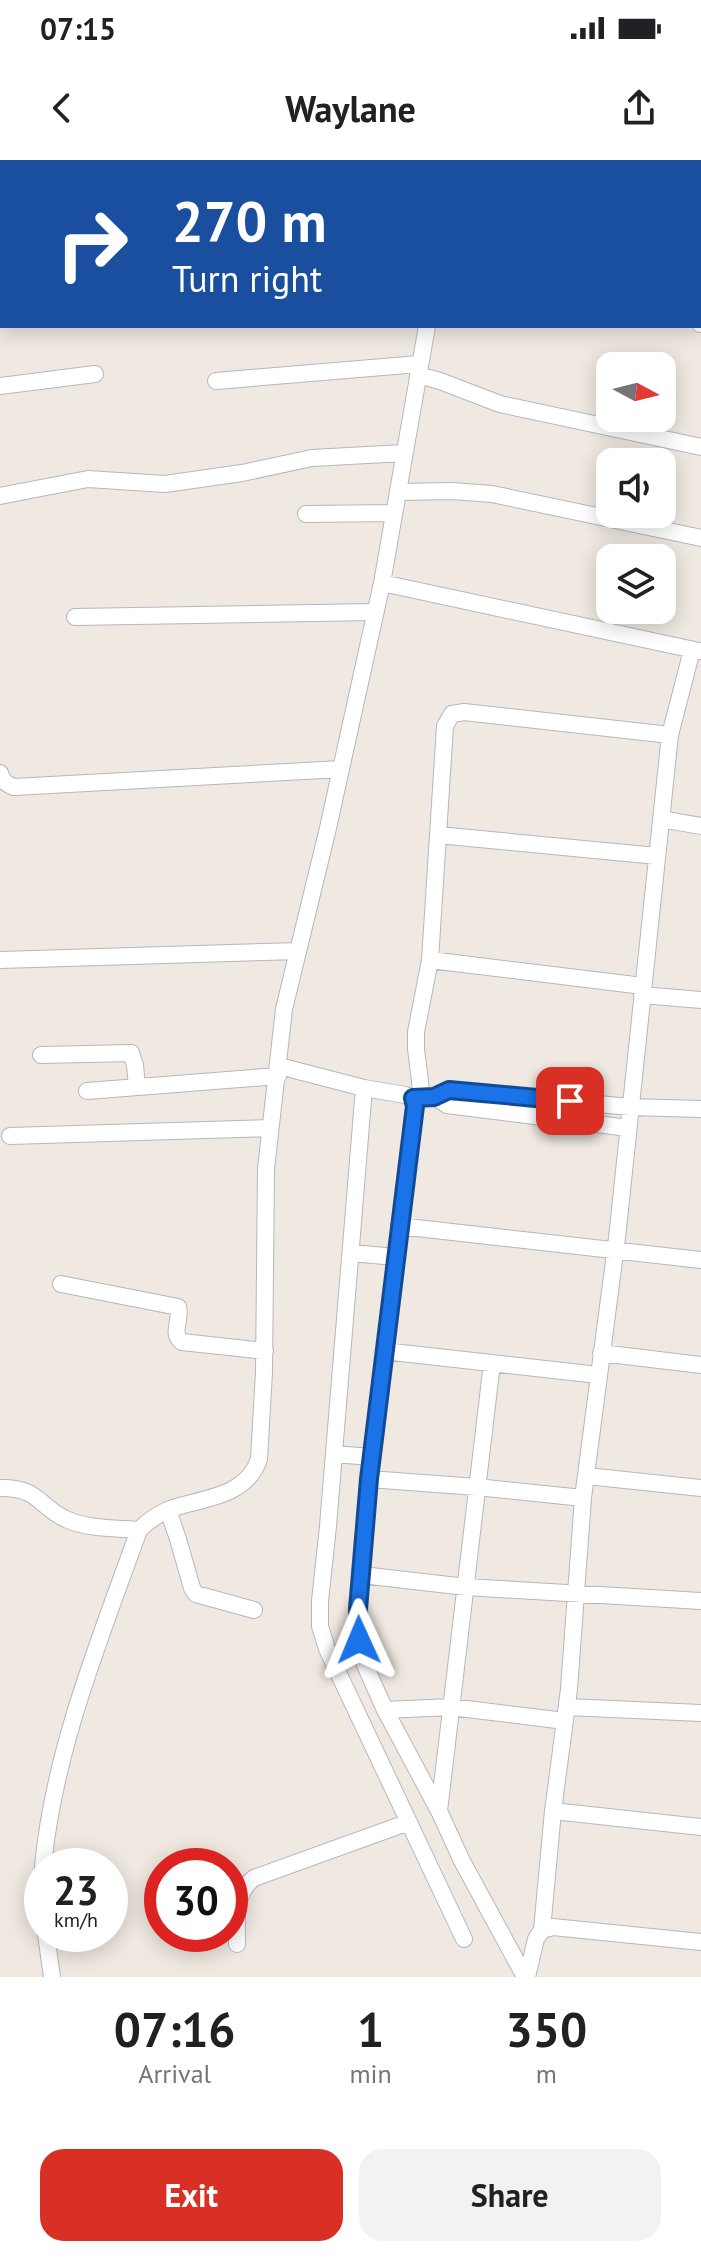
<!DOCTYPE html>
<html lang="en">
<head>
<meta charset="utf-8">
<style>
  body { margin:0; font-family:"PT Sans",sans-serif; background:#f2f2f2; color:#202124; height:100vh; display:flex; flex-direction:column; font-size:30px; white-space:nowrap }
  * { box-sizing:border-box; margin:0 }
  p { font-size:26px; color:#757577 }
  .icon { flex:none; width:44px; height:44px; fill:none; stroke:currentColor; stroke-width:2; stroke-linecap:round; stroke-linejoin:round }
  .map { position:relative; height:1817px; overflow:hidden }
  .sheet { display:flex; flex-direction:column; background:#fff; flex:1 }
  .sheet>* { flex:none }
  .banner { position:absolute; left:0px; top:0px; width:702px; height:168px; box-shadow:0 4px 20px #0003; background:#1a4fa0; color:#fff; overflow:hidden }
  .needle { width:52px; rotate:97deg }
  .buttons { position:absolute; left:596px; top:192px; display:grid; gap:16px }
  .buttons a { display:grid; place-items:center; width:80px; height:80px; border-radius:16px; background:#fff; box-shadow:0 4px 20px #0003; font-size:40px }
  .speed { position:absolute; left:24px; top:1688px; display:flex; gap:16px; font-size:40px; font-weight:700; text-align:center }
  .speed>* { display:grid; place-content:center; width:104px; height:104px; border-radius:50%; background:#fff; box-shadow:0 4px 20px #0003; line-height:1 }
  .speed small { font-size:20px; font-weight:400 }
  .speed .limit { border:12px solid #d22; background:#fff; color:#111 }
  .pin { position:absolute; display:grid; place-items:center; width:68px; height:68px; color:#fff; margin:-34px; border-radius:16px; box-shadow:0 4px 12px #0006 }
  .me { position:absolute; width:88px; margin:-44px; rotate:359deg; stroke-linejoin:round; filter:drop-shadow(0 0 6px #0008) }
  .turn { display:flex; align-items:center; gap:28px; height:168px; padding:0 40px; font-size:36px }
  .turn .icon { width:104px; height:104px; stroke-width:2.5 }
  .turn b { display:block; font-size:56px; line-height:68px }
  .eta { display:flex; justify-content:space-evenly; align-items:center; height:136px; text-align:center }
  .eta b { font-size:48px; font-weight:700; line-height:56px }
  .primary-button { display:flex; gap:16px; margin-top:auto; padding:16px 40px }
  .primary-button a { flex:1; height:92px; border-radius:24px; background:#d93025; color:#fff; font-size:32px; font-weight:700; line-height:92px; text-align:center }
  .primary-button a+a { background:#f2f2f2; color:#202124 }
  .status { display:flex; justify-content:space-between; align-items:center; height:56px; padding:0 40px; background:#fff; direction:ltr }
  .status svg { height:22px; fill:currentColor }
  header { display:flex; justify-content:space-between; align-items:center; height:104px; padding:0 40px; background:#fff; font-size:36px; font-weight:700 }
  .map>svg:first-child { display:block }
</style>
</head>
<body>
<div class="status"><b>07:15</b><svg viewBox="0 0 49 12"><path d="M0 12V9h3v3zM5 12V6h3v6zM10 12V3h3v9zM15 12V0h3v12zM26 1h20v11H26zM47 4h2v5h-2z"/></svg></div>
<header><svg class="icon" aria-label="back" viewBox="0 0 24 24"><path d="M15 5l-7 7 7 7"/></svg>Waylane<svg class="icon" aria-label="share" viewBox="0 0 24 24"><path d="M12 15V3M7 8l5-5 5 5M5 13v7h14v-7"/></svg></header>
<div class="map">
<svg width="701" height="1817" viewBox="0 0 701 1817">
  <rect width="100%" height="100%" fill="#efe9e1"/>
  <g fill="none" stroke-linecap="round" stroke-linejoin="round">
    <g stroke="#b4b7c1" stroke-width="18">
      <path id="minor" d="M63,0V2
        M220,2L221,0
        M468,2L469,0
        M700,164H701
        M418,215L440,221L500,244L701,287
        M216,221L419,204
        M0,226L95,214
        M398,332L452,331L492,334L701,378
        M0,336L88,319L165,324L242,313L312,298L404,293
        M306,354L394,353
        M382,423L699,491
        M75,457L374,452
        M0,613C2,621 6,624 14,627L341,609
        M661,659L701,666
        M438,675L657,696
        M0,800L298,791
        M430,800L643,826
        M642,835L701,840
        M41,895L131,893L135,905L137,927
        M279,906L364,928L405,935L413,938L415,946L369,1319L362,1415L358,1449L359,1480L365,1505L385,1550L439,1651L462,1701L525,1817
        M364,928L328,1366L320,1441V1466L327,1489L464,1779
        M87,931L278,916
        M434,937L447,945L628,968
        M413,938L434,937L449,930L630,947L701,949
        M422,938L416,889V872L430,800L445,566L452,554L464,552L670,575
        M10,976L270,968
        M399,1066L701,1100
        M351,1093L396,1097
        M61,1124L178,1147C182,1158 170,1174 182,1182L265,1191
        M384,1191L598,1215
        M601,1193L701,1205
        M334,1294L372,1297
        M587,1316L701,1328
        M369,1319L477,1327L583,1338
        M0,1328C40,1327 39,1348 68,1360C89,1369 116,1368 139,1370
        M168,1350L178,1379L192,1428L196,1434L254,1450
        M362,1415L466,1427L701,1441
        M567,1547L701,1553
        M385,1550L451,1547L565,1561
        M439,1651L492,1203
        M553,1651L701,1667
        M43,1706C54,1590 100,1479 139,1370C148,1361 158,1354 170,1349C202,1338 247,1337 259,1299L264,1212L266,1009L284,849L328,668L382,423L427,166
        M42,1718V1741
        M542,1770L553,1767L701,1782
        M46,1774L52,1817
        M237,1784C237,1760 233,1734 254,1718L409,1662
        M527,1817L536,1779L542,1770L553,1651L569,1529L583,1338L617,1078L670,575L692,490"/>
    </g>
    <use href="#minor" stroke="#fff" stroke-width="16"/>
  </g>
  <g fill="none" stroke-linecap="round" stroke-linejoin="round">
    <g stroke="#114b97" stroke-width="20">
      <path id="route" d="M359,1480L358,1449L369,1319L415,946L413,938L434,937L449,930L570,941"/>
    </g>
    <use href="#route" stroke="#1a73e8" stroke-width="14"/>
  </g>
</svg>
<div class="buttons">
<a><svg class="needle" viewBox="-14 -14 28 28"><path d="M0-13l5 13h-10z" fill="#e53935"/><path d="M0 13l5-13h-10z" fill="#757577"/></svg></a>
<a><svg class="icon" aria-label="sound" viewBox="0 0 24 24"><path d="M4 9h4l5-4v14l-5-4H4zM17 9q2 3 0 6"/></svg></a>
<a><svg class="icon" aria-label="layers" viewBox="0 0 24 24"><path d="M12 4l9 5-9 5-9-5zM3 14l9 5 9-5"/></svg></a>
</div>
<div class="speed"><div>23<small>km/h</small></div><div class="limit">30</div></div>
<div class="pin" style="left:570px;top:941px;background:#d93025"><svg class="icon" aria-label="arrive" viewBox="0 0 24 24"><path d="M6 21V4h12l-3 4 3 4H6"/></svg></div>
<svg class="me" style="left:359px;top:1480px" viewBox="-20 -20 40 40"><path d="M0-17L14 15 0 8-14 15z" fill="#1a73e8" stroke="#fff" stroke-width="4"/></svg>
<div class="banner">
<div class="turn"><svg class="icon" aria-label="right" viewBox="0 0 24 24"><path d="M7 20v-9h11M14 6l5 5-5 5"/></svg><div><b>270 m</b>Turn right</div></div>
</div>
</div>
<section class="sheet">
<div class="eta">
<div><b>07:16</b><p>Arrival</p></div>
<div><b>1</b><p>min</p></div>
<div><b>350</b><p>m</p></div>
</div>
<div class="primary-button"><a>Exit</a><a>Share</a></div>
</section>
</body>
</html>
